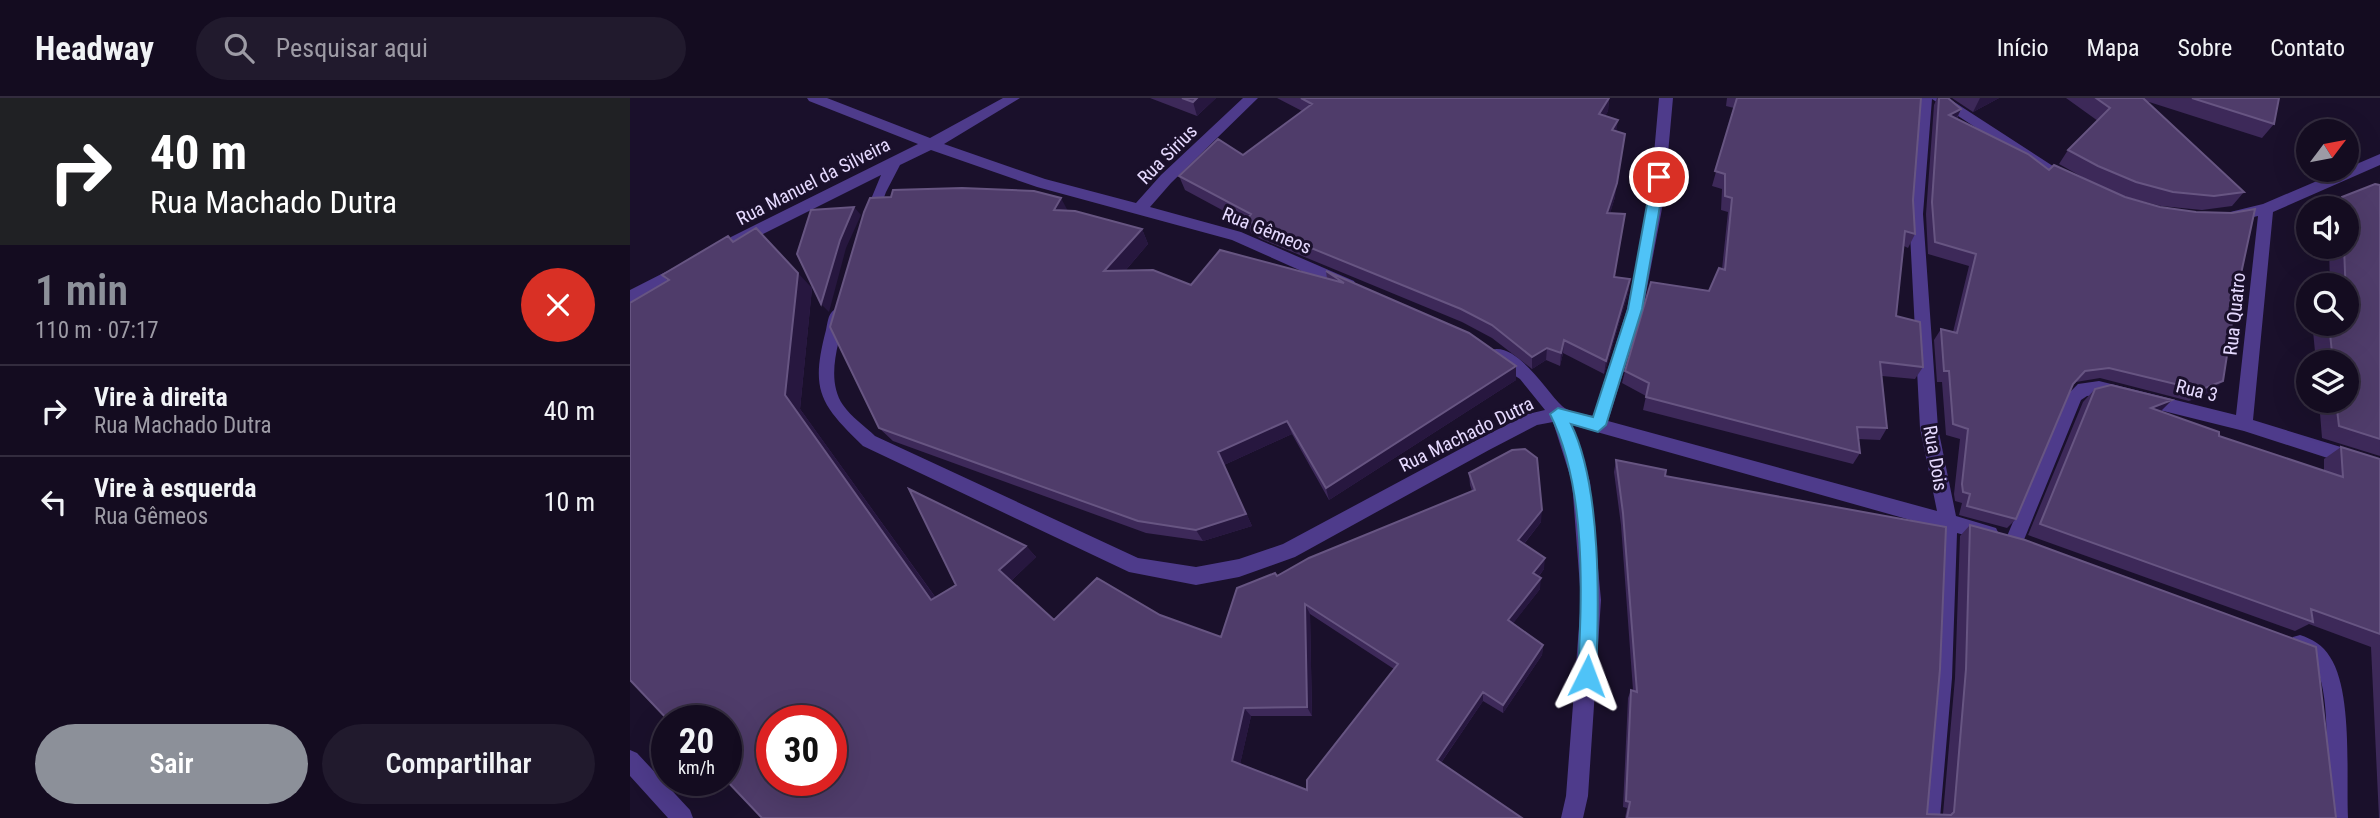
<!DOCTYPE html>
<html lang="pt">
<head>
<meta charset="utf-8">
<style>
  body { margin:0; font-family:"Roboto Condensed",sans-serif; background:#211a2d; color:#f1f3f6; height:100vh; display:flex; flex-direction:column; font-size:26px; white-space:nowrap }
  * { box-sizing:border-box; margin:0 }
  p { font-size:23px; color:#9d9ba5 }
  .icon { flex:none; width:38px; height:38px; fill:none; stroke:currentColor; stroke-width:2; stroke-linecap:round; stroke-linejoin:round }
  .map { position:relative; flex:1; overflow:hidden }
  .drawer { display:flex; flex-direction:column; background:#140c20; width:630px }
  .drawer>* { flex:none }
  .hud { background:#202124; color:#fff; overflow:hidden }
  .needle { width:46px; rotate:58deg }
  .tools { position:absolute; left:1666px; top:21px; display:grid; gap:14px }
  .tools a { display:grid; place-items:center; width:63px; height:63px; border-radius:50%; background:#140c20; box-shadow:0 7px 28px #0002,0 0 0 2px #332c3e; font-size:35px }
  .speed { position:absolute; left:21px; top:607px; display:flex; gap:14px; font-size:35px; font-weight:700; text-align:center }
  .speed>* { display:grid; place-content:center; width:91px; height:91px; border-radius:50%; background:#140c20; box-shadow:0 7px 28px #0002,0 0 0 2px #332c3e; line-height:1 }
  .speed small { font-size:18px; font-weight:400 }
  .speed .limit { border:10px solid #d22; background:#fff; color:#111 }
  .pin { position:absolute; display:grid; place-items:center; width:60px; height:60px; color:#fff; margin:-30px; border:4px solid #fff; border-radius:50%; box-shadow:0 2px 7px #0007 }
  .me { position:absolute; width:77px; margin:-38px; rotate:3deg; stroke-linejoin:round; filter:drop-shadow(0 0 5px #0008) }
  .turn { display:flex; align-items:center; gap:24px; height:147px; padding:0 35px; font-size:32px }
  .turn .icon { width:91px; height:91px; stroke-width:2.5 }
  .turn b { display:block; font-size:49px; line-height:60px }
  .round { display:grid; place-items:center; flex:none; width:74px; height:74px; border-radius:37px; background:#211a2d }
  .summary { display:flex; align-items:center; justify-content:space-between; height:119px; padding:0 35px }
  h1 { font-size:42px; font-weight:600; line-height:52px; color:#8c9099 }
  .button { display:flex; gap:14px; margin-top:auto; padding:14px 35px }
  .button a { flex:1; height:80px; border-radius:42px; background:#8c9099; color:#fff; font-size:28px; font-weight:600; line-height:80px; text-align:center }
  .button a+a { background:#211a2d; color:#f1f3f6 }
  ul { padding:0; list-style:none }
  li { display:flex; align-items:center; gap:21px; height:91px; padding:0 35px; border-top:2px solid #332c3e }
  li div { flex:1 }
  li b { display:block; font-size:26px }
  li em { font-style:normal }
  header { display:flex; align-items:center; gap:42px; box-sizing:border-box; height:98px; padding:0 35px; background:#140c20; border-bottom:2px solid #332c3e }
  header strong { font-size:33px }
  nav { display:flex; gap:38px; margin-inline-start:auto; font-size:24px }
  .search { width:490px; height:63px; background:#211a2d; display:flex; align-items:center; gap:18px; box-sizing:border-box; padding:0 24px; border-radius:38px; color:#9d9ba5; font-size:26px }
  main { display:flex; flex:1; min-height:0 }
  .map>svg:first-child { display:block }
</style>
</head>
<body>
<header>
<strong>Headway</strong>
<div class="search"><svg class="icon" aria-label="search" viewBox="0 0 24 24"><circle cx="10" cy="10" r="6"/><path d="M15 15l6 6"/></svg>Pesquisar aqui</div>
<nav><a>Início</a><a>Mapa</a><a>Sobre</a><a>Contato</a></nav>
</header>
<main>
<section class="drawer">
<div class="hud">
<div class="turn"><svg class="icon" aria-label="right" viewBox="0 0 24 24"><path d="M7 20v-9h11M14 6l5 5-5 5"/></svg><div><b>40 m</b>Rua Machado Dutra</div></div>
</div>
<div class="summary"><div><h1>1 min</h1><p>110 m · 07:17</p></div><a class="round" style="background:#d93025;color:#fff"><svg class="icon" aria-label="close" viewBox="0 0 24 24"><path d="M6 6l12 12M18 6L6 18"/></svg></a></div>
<ul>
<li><svg class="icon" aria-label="right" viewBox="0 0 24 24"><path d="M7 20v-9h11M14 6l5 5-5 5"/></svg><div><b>Vire à direita</b><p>Rua Machado Dutra</p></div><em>40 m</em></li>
<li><svg class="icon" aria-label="left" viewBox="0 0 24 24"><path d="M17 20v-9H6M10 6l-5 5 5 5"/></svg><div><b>Vire à esquerda</b><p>Rua Gêmeos</p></div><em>10 m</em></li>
</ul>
<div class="button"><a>Sair</a><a>Compartilhar</a></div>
</section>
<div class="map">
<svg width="1750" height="720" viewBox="0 0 1750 720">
  <rect width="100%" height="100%" fill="#1a102b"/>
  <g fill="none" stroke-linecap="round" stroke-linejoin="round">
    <path fill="#4e3b8b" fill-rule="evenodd" d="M177,0H197L300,40L373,0H390L314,46L415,81L506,105L531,77L613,0H628L541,85L520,109L611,134L724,183L726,187L718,193L712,191L602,142L407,89L301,52L270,67L256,94L244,127H234L232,123L251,77L111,147H101L98,143L101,139L288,46L179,3Z
      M1029,0H1043L1034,100L1013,211L978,323L1307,413L1290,330L1279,116L1288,0H1318L1446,83L1444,87H1434L1302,1L1293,116L1308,330L1326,418L1366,430L1369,436L1366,442L1360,444L1327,435L1322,580L1310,720H1288L1302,580L1309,430L942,327L960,384L971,502L958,698L953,720H931L936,698L951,502L942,384L923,324L907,327L859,352L665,459L609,479L566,487L499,474L233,348C190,306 180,293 196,232C198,223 198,213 208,210L216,216C209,243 195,281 213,307C221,319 235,328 245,338L508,460L566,469L609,461L653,446L847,342L898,316L915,312L890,281L861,262L859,257L861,252C887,244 916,293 932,308C938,314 953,316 963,318L997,211L1020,100Z
      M1750,56V67L1643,114L1623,322L1750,361V377L1614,333L1469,297L1457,298L1451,302L1391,449L1384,451L1377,449L1375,443L1436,298L1448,286L1469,283L1606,317L1628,118L1601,124L1594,119L1596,115L1633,106Z
      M57,163L62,165L65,169L62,173L0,205V192Z
      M1670,537C1682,541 1693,547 1700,559C1723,594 1716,677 1718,720H1696C1695,684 1702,603 1687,572C1681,560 1665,558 1660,546L1663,539Z
      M0,652L7,655L60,712L63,720H38L0,678Z"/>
  </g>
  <path fill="#3d2959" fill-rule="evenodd" d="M520,0H586L567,18Z
    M647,0H979L978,13L975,18L987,33L985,99L980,115L993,130L984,179L1000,181L998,195L974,276L933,255L930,268L916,262L902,271L862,240L832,224L631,141L621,135L618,126L555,92L549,78L613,57L672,13Z
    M1097,0H1291L1283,102L1285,136L1278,150L1274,148L1266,218L1293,269L1285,281L1252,278L1257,330L1250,342L1228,341L1230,355L1223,366L1013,312L1016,298L992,285L995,273L1079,193L1092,171L1098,114L1091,112L1092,91L1082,88L1104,10L1096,8Z
    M1307,0H1318L1331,11L1327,21L1419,72L1454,80L1429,66L1438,52L1468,23L1436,0H1649L1644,26L1632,40L1516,3L1614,94L1602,108L1572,112L1531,108L1496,99L1473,89L1582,294L1559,303L1470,280L1446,284L1442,289L1386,421L1377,430L1329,417L1332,405L1325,403L1324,396L1330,341L1316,337L1312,284H1307L1304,242L1311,231L1323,234L1339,168L1298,156L1296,116L1304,7Z
    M1322,0H1369L1343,14Z
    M1750,87V358L1692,340L1689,303H1717V264H1686L1683,233L1691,226H1717V187H1700L1699,149H1717V110H1701L1712,99Z
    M261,99L437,113L512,131L518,146L495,173L561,187L697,181L696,173L886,268V282L699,402L662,336L594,367L622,428L573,443L516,435L263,343L249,330Z
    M103,143L182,190L170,311L306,500L396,448L406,459L381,483L424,522L530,517L591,539L647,478L842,393L840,387L839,375L911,424L894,446L914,471L909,478L910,491L883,525L913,547L912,557L873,615L853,603L811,665L892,720H132L38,183L32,177ZM680,516L764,571L677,692L610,666L621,618H682Z
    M1465,291L1530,313L1589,338L1694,373V361L1711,349L1750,361V720H1749L1741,549L1679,526L1665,533L1398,437L1453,304Z
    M986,362L1035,378L1297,716H1313L1325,580L1330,438L1340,427L1706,720H995L997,710L993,709L998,600L1001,592H1003L991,427L984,374Z"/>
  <path fill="#27173f" d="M567,0H586L567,18L563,4Z
    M979,0L978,13L968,31L969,16Z
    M1350,0H1369L1343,14Z
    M1331,11L1325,23L1319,17Z
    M988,22L986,36L982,32Z
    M995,36L985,99L976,129L977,115Z
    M431,100L439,115L424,112Z
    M224,109L231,117L216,150L199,214L191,206L210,142Z
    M512,131L518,146L482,188L474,173Z
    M168,175L182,190L170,311L315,513L301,502L155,297Z
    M1000,181L998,195L974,276L976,263Z
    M934,242L933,255L930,268L931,255Z
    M917,250L916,262L902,271V259Z
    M886,268V282L699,402L696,390Z
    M1593,283L1582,294L1559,303L1570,292Z
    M1542,302L1529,315L1521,310Z
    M657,323L662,336L594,367L622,428L573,443L566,432L588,354Z
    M912,412L911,424L888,453V442Z
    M396,448L406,459L381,483L369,472Z
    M915,460L914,471L902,486L903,475Z
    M911,480L910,491L878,532V522Z
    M675,506L680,516L682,618L677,609Z
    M913,547L912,557L873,615V607Z
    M853,594V603L808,669L807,662Z
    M614,610L621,618L609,671L602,663Z"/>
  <path fill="#4f3c6a" stroke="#675582" stroke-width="2" fill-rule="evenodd" d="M552,0H567L563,4Z
    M671,0H979L969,16L988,22L982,32L995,36L987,85L977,115L995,116L984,179L1000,181L976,263L934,242L931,255L917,250L902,259L862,227L831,211L627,128L617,121L621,116L549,78L588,41L613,57L682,6Z
    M1107,0H1291L1283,102L1285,136L1275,133L1266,218L1290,224L1293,269L1250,264L1257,330L1227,329L1230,355L1016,299L1019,285L995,273L1021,184L1079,193L1089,170L1095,172L1102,100L1095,98V76L1085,73Z
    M1309,0H1318L1331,11L1319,17L1398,56L1419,72L1424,67L1495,99L1530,109L1566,114L1602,115L1625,111L1606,199L1593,283L1570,292L1479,270L1455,273L1443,286L1386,421L1337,408L1340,396L1333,394L1332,386L1338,331L1323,326L1319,273H1314L1311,231L1327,235L1346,156L1305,144L1302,104Z
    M1466,0H1513L1614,94L1584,98L1543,94L1506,84L1468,68L1438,52L1480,10Z
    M1562,0H1649L1644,26Z
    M1745,86L1750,87V341L1709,328L1706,303H1717V264H1703L1699,226H1717V224L1714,149H1717V110H1713L1712,99Z
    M332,90L404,93L431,100L424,112L445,113L512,131L474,173L523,172L561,187L590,152L714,185L696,173L839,235L886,268L696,390L657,323L588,354L616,416L566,432L508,423L249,330L200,229L234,114L240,100L261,99L263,92Z
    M224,109L210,142L191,206L167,156L181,112Z
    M126,130L168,175L155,297L301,502L326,487L279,391L396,448L369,472L424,522L467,480L530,517L591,539L607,490L645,475L647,478L679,460L845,392L839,375L882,352L895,351L907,360L912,412L888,442L915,460L903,475L911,480L878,522L913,547L873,607L853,594L807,662L892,720H132L96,682V623H39L0,582V205L39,182L32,177L98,138L103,144ZM675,506L768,566L677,682V692L602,663L614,610L677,609ZM142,623H201V682H142Z
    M1481,287L1542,302L1521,310L1589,334V338L1713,379L1711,349L1750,361V536L1681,511L1683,524L1410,426L1465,291Z
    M986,362L1036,372L1035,378L1316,429L1310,571L1297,716L1321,717L1324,714L1336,571L1340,427L1395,442L1686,549L1706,720H997L1000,704L996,703L1001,592L1007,594L993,415Z"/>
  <path fill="#4fc3f7" stroke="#337fa1" stroke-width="2" d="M1029,74L1035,79L1012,211L976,327L968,334L941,326C972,389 969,508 966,578L963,584L957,586L950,584L948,578C952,496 957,390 920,316L928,310L963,319L998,211L1022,79Z"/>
  <g text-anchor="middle" stroke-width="6" stroke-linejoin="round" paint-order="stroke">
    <g font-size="19" fill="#e6daff" stroke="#1a102b">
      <text transform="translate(537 56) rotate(-45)" y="7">Rua Sirius</text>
      <text transform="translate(183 83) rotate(-27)" y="7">Rua Manuel da Silveira</text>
      <text transform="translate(637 132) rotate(22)" y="7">Rua Gêmeos</text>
      <text transform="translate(1604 216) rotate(-84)" y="7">Rua Quatro</text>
      <text transform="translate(1567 292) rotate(14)" y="7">Rua 3</text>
      <text transform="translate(836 336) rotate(-26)" y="7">Rua Machado Dutra</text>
      <text transform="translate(1306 360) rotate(80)" y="7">Rua Dois</text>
    </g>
  </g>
</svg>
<div class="tools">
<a><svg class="needle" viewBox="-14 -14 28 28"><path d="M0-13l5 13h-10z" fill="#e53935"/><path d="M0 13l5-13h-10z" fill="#9d9ba5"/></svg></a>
<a><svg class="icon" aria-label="sound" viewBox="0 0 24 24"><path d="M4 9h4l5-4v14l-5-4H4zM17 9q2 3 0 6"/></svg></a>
<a><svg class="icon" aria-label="search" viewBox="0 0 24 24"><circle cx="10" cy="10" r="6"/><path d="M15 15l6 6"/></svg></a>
<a><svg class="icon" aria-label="layers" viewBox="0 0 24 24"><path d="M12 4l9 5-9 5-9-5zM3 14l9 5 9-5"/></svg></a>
</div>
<div class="speed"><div>20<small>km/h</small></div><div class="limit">30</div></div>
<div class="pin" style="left:1029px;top:79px;background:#d93025"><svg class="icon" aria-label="arrive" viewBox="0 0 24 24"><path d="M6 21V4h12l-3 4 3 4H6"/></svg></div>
<svg class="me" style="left:957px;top:578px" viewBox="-20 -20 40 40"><path d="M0-17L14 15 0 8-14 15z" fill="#4fc3f7" stroke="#fff" stroke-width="4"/></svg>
</div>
</main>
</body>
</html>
